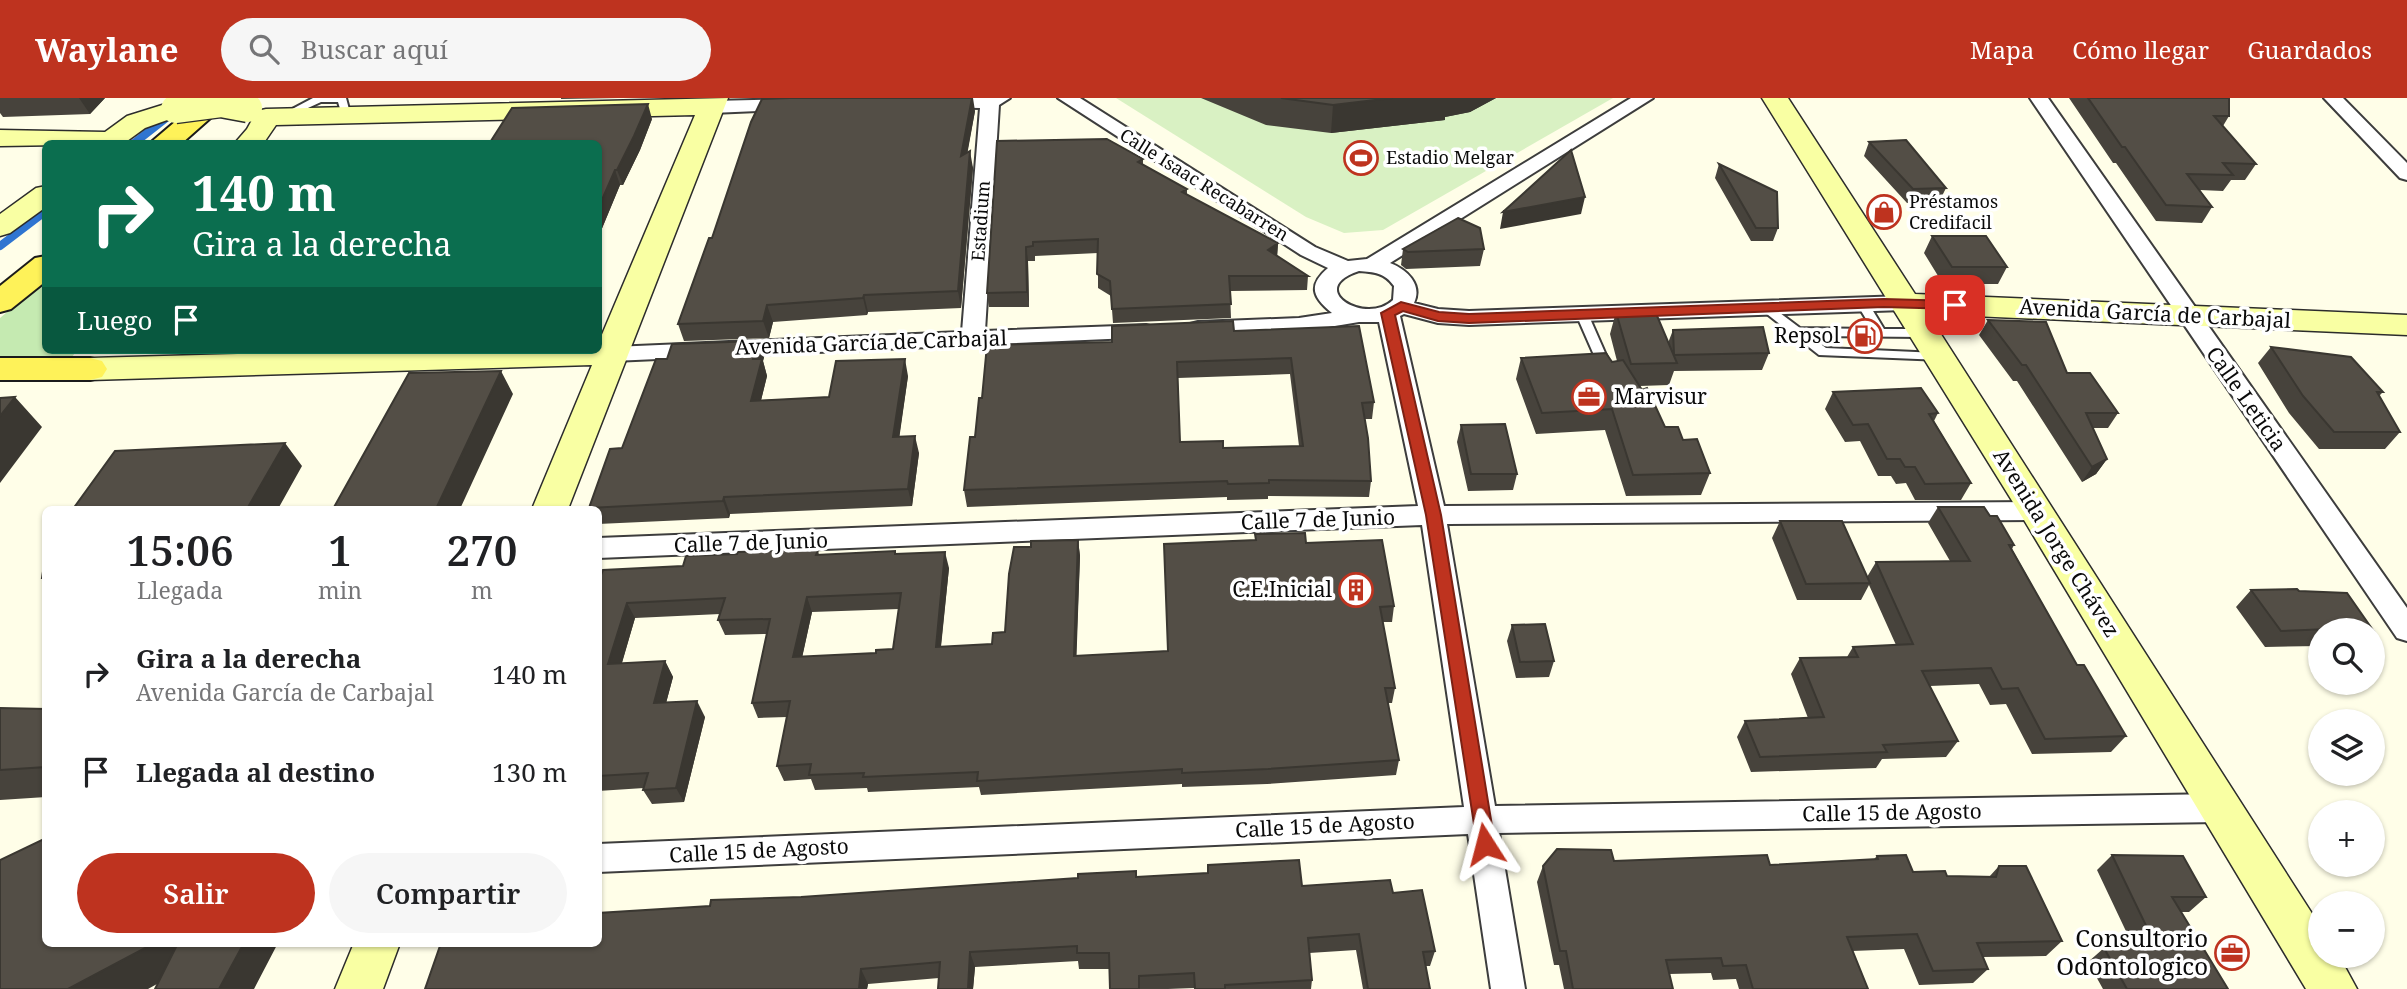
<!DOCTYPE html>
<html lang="es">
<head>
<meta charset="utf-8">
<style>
  body { margin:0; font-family:"Noto Serif",serif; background:#f6f6f6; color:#202124; height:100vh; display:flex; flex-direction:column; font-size:26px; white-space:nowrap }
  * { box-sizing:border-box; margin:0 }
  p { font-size:23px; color:#757577 }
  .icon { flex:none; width:38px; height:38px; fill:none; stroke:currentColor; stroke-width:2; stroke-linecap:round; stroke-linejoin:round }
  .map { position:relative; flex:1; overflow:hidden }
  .details { position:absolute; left:42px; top:408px; width:560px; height:441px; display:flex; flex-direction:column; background:#fff; border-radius:10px; box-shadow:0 2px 5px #0004 }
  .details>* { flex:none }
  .banner { position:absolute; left:42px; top:42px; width:560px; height:214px; border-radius:10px; box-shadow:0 2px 5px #0004; background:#0b6e4f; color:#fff; overflow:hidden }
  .tools { position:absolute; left:2308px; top:520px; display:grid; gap:14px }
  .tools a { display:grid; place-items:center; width:77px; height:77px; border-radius:50%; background:#fff; box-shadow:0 2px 5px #0004; font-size:35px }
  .pin { position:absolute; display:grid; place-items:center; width:60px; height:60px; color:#fff; margin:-30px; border-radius:14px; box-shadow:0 4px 10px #0006 }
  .me { position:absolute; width:77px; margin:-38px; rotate:351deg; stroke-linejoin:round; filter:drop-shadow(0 0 5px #0008) }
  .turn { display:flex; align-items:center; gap:24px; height:147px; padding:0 35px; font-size:32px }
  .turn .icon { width:91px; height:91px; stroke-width:2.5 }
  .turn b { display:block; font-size:49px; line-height:60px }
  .then { display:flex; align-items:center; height:66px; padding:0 35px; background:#0003; gap:14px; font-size:26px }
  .eta { display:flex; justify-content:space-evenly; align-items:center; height:119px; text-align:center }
  .eta b { font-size:42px; font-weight:600; line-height:49px }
  .button { display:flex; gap:14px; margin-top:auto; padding:14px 35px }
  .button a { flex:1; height:80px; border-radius:42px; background:#be331f; color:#fff; font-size:28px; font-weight:600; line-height:80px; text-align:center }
  .button a+a { background:#f6f6f6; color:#202124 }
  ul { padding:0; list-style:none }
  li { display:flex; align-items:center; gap:21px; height:98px; padding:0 35px }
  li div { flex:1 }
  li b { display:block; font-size:26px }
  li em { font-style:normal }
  header { display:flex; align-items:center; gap:42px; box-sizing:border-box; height:98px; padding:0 35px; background:#be331f; color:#fff }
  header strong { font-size:33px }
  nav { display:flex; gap:38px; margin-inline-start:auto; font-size:24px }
  .search { width:490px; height:63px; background:#f6f6f6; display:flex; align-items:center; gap:18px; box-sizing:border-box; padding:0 24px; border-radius:38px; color:#757577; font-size:26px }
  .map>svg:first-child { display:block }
</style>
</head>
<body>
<header>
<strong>Waylane</strong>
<div class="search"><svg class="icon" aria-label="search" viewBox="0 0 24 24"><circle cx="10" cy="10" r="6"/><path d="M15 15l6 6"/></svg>Buscar aquí</div>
<nav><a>Mapa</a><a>Cómo llegar</a><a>Guardados</a></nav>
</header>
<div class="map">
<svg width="2407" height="891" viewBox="0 0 2407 891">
  <rect width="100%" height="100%" fill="#fffee8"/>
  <path fill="#c5eab1" d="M45,182L46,252H77L72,259H0V220Z"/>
  <path fill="#d9f1c3" d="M1116,0H1613L1383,132L1344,135L1306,119Z"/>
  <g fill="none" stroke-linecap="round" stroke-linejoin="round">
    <path stroke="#2f75d1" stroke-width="8" d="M133,46L170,17
      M0,148L46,113"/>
    <g stroke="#3d3d3d" stroke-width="4">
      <path id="lane" d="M313,0H346L350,15L342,17L338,4H321L284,21L279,18Z
        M1863,202L1867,203L1884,231H1923L1929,235L1923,239L1810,238L1826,250L1938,255L1944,259L1942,262L1819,257L1758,209L1764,205L1768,206L1800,230L1872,231L1857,206Z
        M1582,212L1588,216L1613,273L1611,276H1603L1601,273L1576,216Z"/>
    </g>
    <g stroke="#3d3d3d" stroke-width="4">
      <path id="street" d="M936,0H1010L999,7L985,233L1146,227L1154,229L1157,234L1154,239L613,263L605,261L602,256L605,251L613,249L962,234L980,10L932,9L929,5Z
        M1058,0H1080L1315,149L1348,163L1367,161L1631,0H1653L1390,165C1406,171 1423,186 1414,205L1438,211L1469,213L1904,198L1912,200L1915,205L1912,210L1904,212L1469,227L1438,225L1404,216L1400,218L1444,408L2037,404L2046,406L2050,413L2046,420L2037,422L1447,426L1495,708L2220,696L2231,700L2235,710L2231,720L2220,724L1499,735L1525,891H1491L1468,736L598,774V746L1464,709L1422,427L598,460V440L1418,408L1379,224H1359L1299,234L1198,238L1190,236L1187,231L1190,226L1198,224L1299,220L1332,215C1312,199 1308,187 1328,170L1301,157ZM1359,173C1374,174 1385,175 1394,188L1393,202C1366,228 1304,191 1359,173Z
        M2030,0H2048L2407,510V543L2397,540Z
        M2324,0H2343L2407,65V82L2400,80Z
        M794,1L800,3L803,7L800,11L712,15L703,9L712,3Z"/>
    </g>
    <g stroke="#2c2c2c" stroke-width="3">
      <path id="secondary" d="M728,0L568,411H532L592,267L90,282L79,278L74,271L79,264L90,260L388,252H598V246L695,17L276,27L263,46H234L247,31L257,13L266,11Z
        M1762,0H1788L1915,196L2407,217V237L1928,216L2320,828V858H2339L2357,891H2306L2024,422Z
        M175,3L184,6L188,11L184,16L145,30L123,46L0,48V32L105,34L127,18Z
        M46,88V109L10,135L0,138V116L36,90Z
        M354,845H400L383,891H335Z"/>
    </g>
    <g stroke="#1b1b1b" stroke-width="4">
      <path id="primary" d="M203,0H233L181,46H149Z
        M46,158V183L11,211L0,214V188L35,160Z
        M0,260H90L102,263L107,271L102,279L90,282H0Z"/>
    </g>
    <use href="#lane" fill="#fff" fill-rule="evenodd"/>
    <use href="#street" fill="#fff" fill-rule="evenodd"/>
    <use href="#secondary" fill="#f9ffa3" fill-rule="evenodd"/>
    <use href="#primary" fill="#fef259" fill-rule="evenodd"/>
    <g stroke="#2c2c2c" stroke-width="31" stroke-linecap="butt">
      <path id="secondary-bridge" d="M175,11L221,5L248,10"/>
    </g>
    <use href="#secondary-bridge" stroke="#f9ffa3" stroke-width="28"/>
  </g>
  <path fill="#47433c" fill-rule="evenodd" d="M0,0H105L90,16L3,19L0,15Z
    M561,0H618L561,1Z
    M1201,0H1496L1470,14L1445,19V22L1331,35L1266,27Z
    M2069,0H2229V18L2223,28L2256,66L2245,82H2231L2223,93L2200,92L2212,109L2202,125L2156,123L2116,65H2113Z
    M975,13L967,55L973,70L961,210L868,214L867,217L773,224L769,240L684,243L678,226L712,140Z
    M652,21L640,52L623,87H620L598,140V46Z
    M997,43L1143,61V67L1187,91V97L1278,145L1277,158L1308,178L1307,192L1230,193L1231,220L1113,225L1111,198L1098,190V155L1035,158V163H1028L1029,209H989L987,195Z
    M1869,44L1946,90L1939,104L1907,105L1864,58Z
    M1719,66L1778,130L1773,143H1751L1715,80Z
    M1932,138L2007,169L1998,186H1943L1924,155Z
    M1403,151H1484L1480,168L1406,171L1401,167Z
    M1616,214L1668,245L1673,232L1769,255L1762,272L1674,273L1669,287L1640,288L1665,329L1683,342L1710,375L1701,397L1626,398L1605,332L1536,336L1516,281L1521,260L1612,264L1617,263L1610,236Z
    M1988,222L2067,275L2118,315L2108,330H2093L2107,361L2096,376L2082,384L2017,283H2013L1979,237Z
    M1359,228L1374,304L1372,321H1365L1371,383L1369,399L1268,398V401L1227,402V399L967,409L964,392L982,300L1112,244L1234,233ZM1290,276L1299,348L1223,350L1180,344L1178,280Z
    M758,243L764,259L763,263L767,278L761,302L829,299L908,278L899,339L919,355L912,408L730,416L729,420L598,426V411H590L589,410L622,350Z
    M2271,249L2383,294L2379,298L2400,334L2385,351H2319L2289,315L2258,265Z
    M1833,294L1938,315L1934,323L1971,385L1961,402H1915L1906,385L1896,386L1891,378H1878L1860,343L1845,344L1825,311Z
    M1461,327L1517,376L1513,392L1468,393L1457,344Z
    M1938,409L1990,418L2014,447L2012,451L2077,567L2126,638L2111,654L2032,656L2006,606L1990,607L1979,586L1930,588L1958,643L1946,659L1882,661L1876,670L1751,674L1737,639L1745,623L1808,620L1791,576L1800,560L1847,559L1853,549L1896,547L1869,487L1861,502H1797L1772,440L1780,423L1867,479L1876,464L1950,463L1928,425Z
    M1255,436L1306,445L1394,508L1392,524H1383L1395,590L1392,605H1388L1399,662L1396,677L1267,686L1182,689V686L981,697L979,689L868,694L867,690L815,692L811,681L784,683L777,668L787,619L758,620L752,605L767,536L725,537L718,522L720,516L635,520L622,565L665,563L673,579L666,605L705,619L684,704L652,706L643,692L644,690L598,693V484L683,468L818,452L819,457L896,456L949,470L941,549L992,546L1005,534L1031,449L1078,442L1080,458L1076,558L1168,553L1255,442ZM899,511L893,551L876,555L802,559L812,514Z
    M2297,491L2299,493L2347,495L2375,535L2373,537V532H2320V548L2265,549L2236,509L2251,492Z
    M1512,527L1554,563L1549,579L1516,580L1507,543Z
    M0,610L46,611V699L0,702Z
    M2112,757L2206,799L2189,814H2181L2228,891H2103L2088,864L2104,850L2133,848L2097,772Z
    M1877,758L1913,774L1947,778L1989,779L1999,768L2062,843L2046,858L1983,859L1988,871L1973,885L1919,887L1904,851L1852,853L1868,891H1739L1736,881L1713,882L1711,875L1669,876L1673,891H1564L1559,867H1554L1537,784L1543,768L1614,763L1770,767L1874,761Z
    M1136,779L1302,788L1393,795L1435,853L1430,868H1426L1430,891H1363L1356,852L1309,855L1312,882L1311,891H1195V890L1168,891H1110L1109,871H1079L1078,863L975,869L973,891H938L939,880L868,886L867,891H425L710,808L801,799Z"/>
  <path fill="#3a3731" d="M79,0H105L90,16Z
    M972,0H973L975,13L964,74L961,58Z
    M1392,0H1496L1470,14L1445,19V22L1331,35L1333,7Z
    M648,6L652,21L640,52L623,87L617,72Z
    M970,53L973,70L961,210L958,193Z
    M615,72L620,87L598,140V111Z
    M1585,99L1581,116L1500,131L1503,114Z
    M1278,145L1277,160L1268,152Z
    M1026,149L1028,163L1029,209L1027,194Z
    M864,197L868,214L867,217L863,200Z
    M767,207L773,224L769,240L763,223Z
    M758,243L764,259L763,263L767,278L757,319L751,303L753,261Z
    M905,261L908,278L897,356L893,339Z
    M501,273L513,296L460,411H436Z
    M15,299L42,329L0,385V318Z
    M915,338L919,355L912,408L908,391Z
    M285,345L302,368L278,411H247Z
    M2107,361L2096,376L2082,384L2092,369Z
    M724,399L730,416L729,420L723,403Z
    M1078,442L1080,458L1076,573L1074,558Z
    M945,454L949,470L939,565L936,549Z
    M807,499L812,514L799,574L793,559Z
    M627,505L635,520L617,581L608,566Z
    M665,563L673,579L662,620L654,605Z
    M697,603L705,619L684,704L676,690Z
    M148,845H174L182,872L148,891H68Z
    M244,845H278L254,891H219Z
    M970,854L975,869L973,891H968Z
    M861,871L868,886L867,891H859Z"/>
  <path fill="#534e46" stroke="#3a3731" stroke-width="2" fill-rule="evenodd" d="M790,0H972L961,58L970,53L958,193L864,197L863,200L767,207L763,223L678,226L709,140H712L751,24L762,1Z
    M1281,0H1392L1333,7Z
    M2088,0H2229V18H2214L2256,66L2223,65L2233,77L2187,76L2212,109L2166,107L2125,49H2122Z
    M648,6L634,38L617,72H615L598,111V46H489L512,10Z
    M1107,41L1143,61L1138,64L1187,91L1182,94L1278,145L1268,152L1308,178H1229L1231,206L1112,211L1110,183L1097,176L1098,141L1033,144V148L1026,149L1027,194L987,195L997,43Z
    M1906,42L1946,90L1913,91L1869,44Z
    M1571,52L1585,99L1503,114Z
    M1719,66L1777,94L1778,130H1756Z
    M1458,120L1480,130L1484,151L1408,154L1403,151Z
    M1932,138H1986L2007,169H1952Z
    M1655,213L1677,265L1631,266L1616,214Z
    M1988,222L2046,224L2067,275H2090L2118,315H2086L2107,361L2092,369L2026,267H2022Z
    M1233,223L1234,233L1359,228L1374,304L1362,305L1368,340L1371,383L1269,382V385L1228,386L1227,383L964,392L970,339H975L979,300H982L987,247L1112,244V228ZM1291,260L1303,348L1223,350V343L1180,344L1177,264Z
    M1763,229L1769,255L1674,257L1673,232Z
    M758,243L753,261H762L751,303L829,299L836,263L905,261L893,339L915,338L908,391L724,399L723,403L589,410L610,351L622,350L656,261H667L672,246Z
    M2271,249L2351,259L2383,294H2377L2400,334H2334L2303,298Z
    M1606,255L1612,264L1623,262L1642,292L1647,290L1665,329H1678L1683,342L1697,341L1710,375L1633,377L1612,311L1542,315L1521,260Z
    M501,273L436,411H333L409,275Z
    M1921,290L1938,315L1929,316L1971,385L1925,386L1915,369H1905L1900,361H1887L1868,326L1853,327L1833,294Z
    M15,299L0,318V300Z
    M1505,326L1517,376H1471L1461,327Z
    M285,345L247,411H73L115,353Z
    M1938,409H1984L1990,418H1997L2014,447H2009L2077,567H2084L2126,638L2045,641L2018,590L2002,591L1991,570L1922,573L1958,643L1883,647L1887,654L1760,659L1745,623L1824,619L1800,560L1858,559L1853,549L1913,546L1876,464L1970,463Z
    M1780,423H1842L1870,485L1806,486Z
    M1305,435L1306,445L1382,442L1394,508L1380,509L1395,590H1385L1399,662L1268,671L1182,675V671L977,683L978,674L863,679L864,675L809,677L811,666L777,668L790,603L752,605L770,521L718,522L725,500L627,505L608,566L665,563L654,605L697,603L676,690L643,692L648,675L598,678V484L603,472L683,468L686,458L737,456L738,454L818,452L816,457L895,453V456L945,454L936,549L992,546L993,535L1005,534L1009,476L1014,449H1031V443L1078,442L1074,558L1168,553L1164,446L1256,442L1255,436ZM901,495L893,551L876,552V555L793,559L807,499Z
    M46,454V480H42Z
    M2297,491L2299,493L2347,495L2375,535L2373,534V532L2330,531L2281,533L2251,492Z
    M1545,526L1554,563L1520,564L1512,527Z
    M0,610L46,611V669L0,672Z
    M46,740V845H148L149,848L68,891H0V762Z
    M1557,751L1611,752L1614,763L1767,757L1770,767L1878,761L1877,758L1906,757L1913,774L1945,773L1947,778L1996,779L1999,768H2026L2062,843L1977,845L1988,871L1933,873L1917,836L1847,839L1868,891H1753L1746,867L1723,868L1721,860L1666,862L1673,891H1573L1566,853H1560L1543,768Z
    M2112,757L2183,758L2206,799H2172L2228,891H2127L2104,850L2155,846Z
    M1299,762L1302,788L1390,782L1393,795L1422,792L1435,853L1423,854L1430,891H1368L1359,836L1308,840L1312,882L1225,887V891H1195L1194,875L1139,878V891H1110L1109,855H1077V848L970,854L968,891H938L940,864L861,871L859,891H425L441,845H598V815L710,808L711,802L801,799L1078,780V776L1136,773V779L1208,775V767Z
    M178,845H244L219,891H155Z"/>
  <path fill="#be331f" stroke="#7c2114" stroke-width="2" d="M1884,201L1955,203L1962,207L1955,211L1884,209L1469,225L1438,223L1403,213L1395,217L1441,417L1495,746L1492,752L1485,754L1478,752L1426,417L1381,215L1401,204L1439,214L1469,216Z"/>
  <defs>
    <g id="stadium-ring" transform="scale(1.75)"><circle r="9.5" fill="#fff" stroke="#be331f" stroke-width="1.5"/><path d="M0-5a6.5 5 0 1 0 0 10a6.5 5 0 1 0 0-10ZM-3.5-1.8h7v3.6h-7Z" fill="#be331f"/></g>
    <g id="shop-ring" transform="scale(1.75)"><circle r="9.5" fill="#fff" stroke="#be331f" stroke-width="1.5"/><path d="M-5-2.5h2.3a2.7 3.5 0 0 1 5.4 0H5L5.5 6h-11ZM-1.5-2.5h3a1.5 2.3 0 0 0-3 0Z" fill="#be331f"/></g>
    <g id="fuel-ring" transform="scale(1.75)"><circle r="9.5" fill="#fff" stroke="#be331f" stroke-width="1.5"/><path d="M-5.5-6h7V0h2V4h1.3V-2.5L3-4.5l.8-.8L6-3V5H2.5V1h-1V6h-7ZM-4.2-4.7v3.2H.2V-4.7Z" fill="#be331f"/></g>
    <g id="office-ring" transform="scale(1.75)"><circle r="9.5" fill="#fff" stroke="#be331f" stroke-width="1.5"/><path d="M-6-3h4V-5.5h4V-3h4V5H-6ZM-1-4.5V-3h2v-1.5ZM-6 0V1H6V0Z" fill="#be331f"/></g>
    <g id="building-ring" transform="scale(1.75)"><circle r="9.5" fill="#fff" stroke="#be331f" stroke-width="1.5"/><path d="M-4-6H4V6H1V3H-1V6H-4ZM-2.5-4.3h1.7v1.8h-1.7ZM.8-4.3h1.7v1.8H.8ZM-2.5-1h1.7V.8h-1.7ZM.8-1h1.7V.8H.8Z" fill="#be331f"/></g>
  </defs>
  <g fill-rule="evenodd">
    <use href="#stadium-ring" x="1361" y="60"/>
    <use href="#shop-ring" x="1884" y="114"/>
    <use href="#fuel-ring" x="1865" y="238"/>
    <use href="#office-ring" x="1589" y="299"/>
    <use href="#building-ring" x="1356" y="492"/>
    <use href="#office-ring" x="2232" y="855"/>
  </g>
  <g text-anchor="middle" stroke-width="7" stroke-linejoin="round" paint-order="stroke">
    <g font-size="18" fill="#0a0a0a" stroke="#fff" text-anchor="start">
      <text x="1386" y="66">Estadio Melgar</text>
      <text x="1909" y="110">Préstamos<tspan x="1909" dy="21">Credifacil</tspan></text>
    </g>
    <g font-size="18" fill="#0a0a0a" stroke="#fff">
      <text transform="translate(1204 87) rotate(32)" y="6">Calle Isaac Recabarren</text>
      <text transform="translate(981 123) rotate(-86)" y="6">Estadium</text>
    </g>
    <g font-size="21" fill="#0a0a0a" stroke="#fff">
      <text transform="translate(2155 216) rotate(3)" y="7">Avenida García de Carbajal</text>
      <text transform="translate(871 245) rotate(-2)" y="7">Avenida García de Carbajal</text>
      <text transform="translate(2246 301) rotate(55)" y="7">Calle Leticia</text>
      <text transform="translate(1318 422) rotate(-2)" y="7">Calle 7 de Junio</text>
      <text transform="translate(751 445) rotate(-2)" y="7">Calle 7 de Junio</text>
      <text transform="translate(2056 445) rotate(58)" y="7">Avenida Jorge Chávez</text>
      <text transform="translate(1892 715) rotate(-1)" y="7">Calle 15 de Agosto</text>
      <text transform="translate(1325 728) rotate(-3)" y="7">Calle 15 de Agosto</text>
      <text transform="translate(759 753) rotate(-3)" y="7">Calle 15 de Agosto</text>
    </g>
    <g font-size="21" fill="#0a0a0a" stroke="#fff" text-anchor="end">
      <text x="1840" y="245">Repsol</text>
      <text x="1614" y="306" text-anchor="start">Marvisur</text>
      <text x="1332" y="499">C.E.Inicial</text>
    </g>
    <g font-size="24" fill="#0a0a0a" stroke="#fff" text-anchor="end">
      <text x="2208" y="849">Consultorio<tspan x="2208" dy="28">Odontologico</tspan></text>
    </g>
  </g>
</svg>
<div class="tools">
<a><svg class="icon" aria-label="search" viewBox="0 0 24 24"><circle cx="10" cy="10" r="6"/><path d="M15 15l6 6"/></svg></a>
<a><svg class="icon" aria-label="layers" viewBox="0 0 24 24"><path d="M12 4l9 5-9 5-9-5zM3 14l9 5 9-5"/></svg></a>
<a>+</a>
<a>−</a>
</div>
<div class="pin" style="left:1955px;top:207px;background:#d93025"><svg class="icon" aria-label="arrive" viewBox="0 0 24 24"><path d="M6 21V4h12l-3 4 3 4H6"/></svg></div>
<svg class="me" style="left:1485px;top:746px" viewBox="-20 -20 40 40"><path d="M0-17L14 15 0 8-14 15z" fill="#be331f" stroke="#fff" stroke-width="4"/></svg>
<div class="banner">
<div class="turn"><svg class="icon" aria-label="right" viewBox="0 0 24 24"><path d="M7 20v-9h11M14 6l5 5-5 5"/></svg><div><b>140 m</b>Gira a la derecha</div></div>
<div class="then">Luego<svg class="icon" aria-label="arrive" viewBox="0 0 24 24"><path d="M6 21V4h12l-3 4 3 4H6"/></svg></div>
</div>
<section class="details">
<div class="eta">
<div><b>15:06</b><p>Llegada</p></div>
<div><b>1</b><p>min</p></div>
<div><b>270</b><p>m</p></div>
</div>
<ul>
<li><svg class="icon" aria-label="right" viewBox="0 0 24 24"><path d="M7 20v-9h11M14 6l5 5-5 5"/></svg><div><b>Gira a la derecha</b><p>Avenida García de Carbajal</p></div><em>140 m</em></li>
<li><svg class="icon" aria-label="arrive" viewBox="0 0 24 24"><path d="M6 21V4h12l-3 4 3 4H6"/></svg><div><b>Llegada al destino</b></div><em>130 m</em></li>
</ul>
<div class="button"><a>Salir</a><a>Compartir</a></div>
</section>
</div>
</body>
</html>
